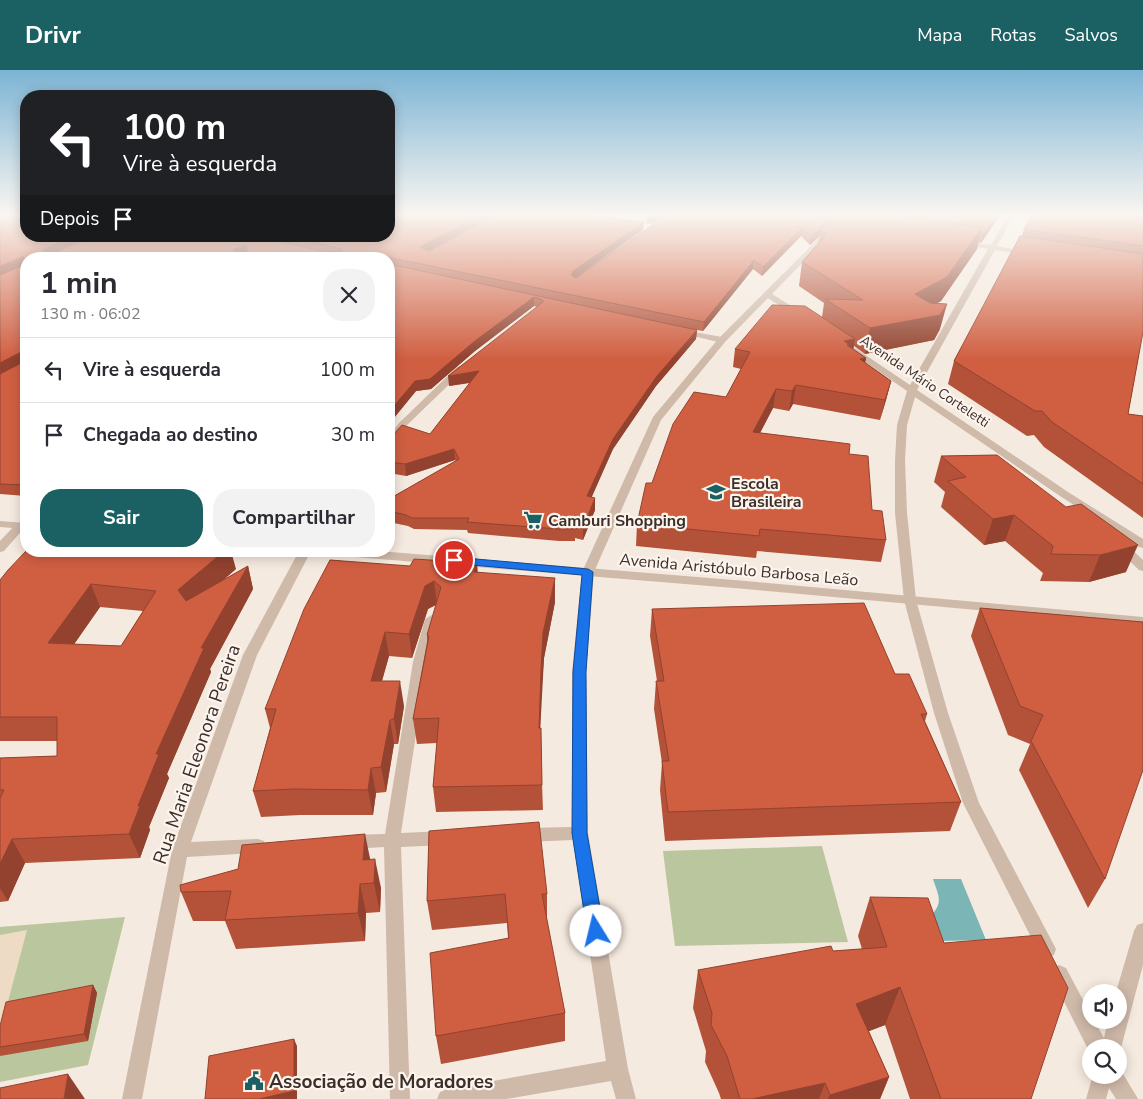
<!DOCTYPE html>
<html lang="pt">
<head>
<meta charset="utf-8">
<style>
  body { margin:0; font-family:"Nunito Sans",sans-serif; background:#f2f2f3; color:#2b2b33; height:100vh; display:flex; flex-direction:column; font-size:19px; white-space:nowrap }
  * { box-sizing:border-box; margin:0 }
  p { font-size:16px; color:#7c7c81 }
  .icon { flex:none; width:28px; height:28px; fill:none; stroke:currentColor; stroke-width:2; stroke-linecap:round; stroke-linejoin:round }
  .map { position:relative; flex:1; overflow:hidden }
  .sheet { position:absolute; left:20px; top:182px; width:375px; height:305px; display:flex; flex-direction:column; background:#fff; border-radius:20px; box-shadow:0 2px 12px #0003 }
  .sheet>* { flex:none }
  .guide { position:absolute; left:20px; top:20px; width:375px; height:152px; border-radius:20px; box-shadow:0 2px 12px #0003; background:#202124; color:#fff; overflow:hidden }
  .buttons { position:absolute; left:1082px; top:914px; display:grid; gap:10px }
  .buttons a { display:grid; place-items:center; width:45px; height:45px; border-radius:50%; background:#fff; box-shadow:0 2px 12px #0003; font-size:25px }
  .pin { position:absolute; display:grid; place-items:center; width:42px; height:42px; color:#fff; margin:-21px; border:2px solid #fff; border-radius:50%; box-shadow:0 1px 5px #0007 }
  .me { position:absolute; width:55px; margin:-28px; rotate:351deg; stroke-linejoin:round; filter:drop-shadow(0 0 4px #0008) }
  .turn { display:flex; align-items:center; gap:18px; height:105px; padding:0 20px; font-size:22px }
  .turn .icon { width:65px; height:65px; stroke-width:2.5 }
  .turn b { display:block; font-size:35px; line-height:42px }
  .then { display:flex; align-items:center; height:48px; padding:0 20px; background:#0003; gap:10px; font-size:19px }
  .round { display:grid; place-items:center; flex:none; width:52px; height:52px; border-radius:20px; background:#f2f2f3 }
  .summary { display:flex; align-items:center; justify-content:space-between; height:85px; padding:0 20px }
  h1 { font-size:30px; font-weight:700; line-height:38px }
  .action { display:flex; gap:10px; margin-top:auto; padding:10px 20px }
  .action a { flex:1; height:58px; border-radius:20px; background:#1b6062; color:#fff; font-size:20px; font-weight:700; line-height:58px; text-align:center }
  .action a+a { background:#f2f2f3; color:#2b2b33 }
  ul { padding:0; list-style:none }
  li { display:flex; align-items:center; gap:15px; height:65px; padding:0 20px; border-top:1px solid #e1e1e2 }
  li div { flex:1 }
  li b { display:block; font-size:19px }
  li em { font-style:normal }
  header { display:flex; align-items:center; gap:30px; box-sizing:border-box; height:70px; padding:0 25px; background:#1b6062; color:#fff }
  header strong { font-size:24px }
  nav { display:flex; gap:28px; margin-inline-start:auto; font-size:18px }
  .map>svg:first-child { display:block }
</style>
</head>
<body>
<header>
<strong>Drivr</strong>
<nav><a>Mapa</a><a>Rotas</a><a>Salvos</a></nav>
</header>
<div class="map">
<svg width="1143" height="1029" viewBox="0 0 1143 1029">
  <rect width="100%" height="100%" fill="#f5eadf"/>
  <path fill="#bac69d" d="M822,776L848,872L675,876L663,781Z
    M125,847L88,995L0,1012V857Z"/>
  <path fill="#eedbc5" d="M27,860L1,958H0V865Z"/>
  <path fill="#7bb5b5" d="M933,809H961L986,870L938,871L929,848C944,833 939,827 933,809Z"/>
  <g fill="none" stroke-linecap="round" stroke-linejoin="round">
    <path fill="#cfb9a9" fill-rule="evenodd" d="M678,259L722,267L726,270L722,273L681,263L677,261Z"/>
    <path fill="#cfb9a9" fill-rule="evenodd" d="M842,145H849L772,224L801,242V246H795L768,228L725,272L661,350L594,502L586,602L588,763L628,999L636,1029H616L611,1011L506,1029H437L440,1022L447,1019L606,991L573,770L525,772L519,770L517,765L519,760L525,758L572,757V602L582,502L653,347L719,268Z
      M1008,145H1014L997,176L1033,183L1029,185L995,180L917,320L1068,422L1143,469V478L1139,477L1060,426L915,327L907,355L905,390L907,443L916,530L948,643L979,733L1056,879L1054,885L1047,887L1040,885L963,733L934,643L904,530L895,443V390L897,355L907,321L848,280L855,278L910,315L988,179L960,173L963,171L991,175Z
      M460,296L464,299L463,301L405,357L393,374L389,375V366L399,353L457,297Z
      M20,453L26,456L4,481L0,482V471L16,454Z
      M1121,472L1125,473L1143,490V501L1139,500L1117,479L1115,476Z
      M299,481H311L257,585L191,772L258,769L264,771L266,776L264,781L258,783L187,787L142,1029H122L172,780L243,585Z
      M432,545L439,549L427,592L401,763L445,761L451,763L453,768L451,773L445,775L401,777L410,1029H390L384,777L350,779L344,777L342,772L344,767L350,765L385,764L413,592L425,549Z
      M1143,853V895L1121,978L1119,984V978H1091V985L1050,904L1052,898L1059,895L1066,898L1091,945V950H1094L1104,968L1108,950H1119V922H1116L1134,861L1137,855Z
      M1119,997L1138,1029H1116L1109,1018L1106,1029H1086L1093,1005H1119Z"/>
    <path fill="#cfb9a9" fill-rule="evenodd" d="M0,451L26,453V459L0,457Z
      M325,481H378L746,511L1143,547V555L746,519L331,485Z"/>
  </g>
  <path fill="#b35239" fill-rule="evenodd" d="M0,145L26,166H389L643,160L576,208L667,145H1000L981,173L978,172L977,179L941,231L937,233L940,259L934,270L865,284L854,276L853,279L866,288L865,293L891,311L886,330L880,350L793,334L789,341L773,338L760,363L849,384L872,440L886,470L881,492L757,481L756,488L636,476L637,454L652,413L726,327L741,299L733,297L735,279L822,247L824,233L799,216L802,192L818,174L820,166L810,175L801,166L762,206L753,199L703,261L697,260L696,269L656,316L613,379L591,427L595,440L583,470L575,468V471H559L468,463L467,460L414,459L408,456L389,452V429L456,391L455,390L406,406L389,403V366L430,364L470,313L449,316L537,237L534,236L475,281L431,319L416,321L389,354L390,362L389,364V189H26V426L0,424Z
    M647,145H665L652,154L646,153Z
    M1143,145V262L1128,344L1143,346V448L1044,377L1034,365L1027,366L948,314L954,291L1022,166L1024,159Z
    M997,385L1126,502L1089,512L1040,511L1043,503L1005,471L984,475L941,437L945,422L934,412L941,386Z
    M330,490L478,502L555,532L544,588L541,625L540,658L543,740L436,742L433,717L437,673L417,674L413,649L427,572V565L436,535L428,539L412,588L389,586L382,611L404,636L398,674H394L386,722L376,723L373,745H300L261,747L253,721L270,658L265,639Z
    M248,496L253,519L210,599L211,602L167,704L169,708L149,757L150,760L140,788L25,793L8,831L0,832V688L57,686V671H0V510L236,499L222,511ZM100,537L143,541L121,576L74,574Z
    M980,538L1143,552L1105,809L1088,838L1019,700L1030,674L1008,665L971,566Z
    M652,539L895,604L927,644L925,651L961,732L950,761L665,771L660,720L662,693L654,639L656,611H657L650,566Z
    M429,761L547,824V853L565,943V971L441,994L436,966L508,868L507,853L432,860L427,831Z
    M370,789L381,818L380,842L366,843L365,871L236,879L225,851H193L181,822Z
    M870,827L944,873L1031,1029H910L885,955L869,961L889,1007L880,1029H721L719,1023L705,992L706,981L693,938L698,900L833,881L862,879L858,866Z
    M93,915L97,923L88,971L0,986V956Z"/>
  <path fill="#92422e" d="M481,145H496L421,185L420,177Z
    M653,145H665L652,154V146Z
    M997,145H1000L981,173L983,164Z
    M829,149L821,159L820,166L810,175L812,166Z
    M644,152L643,160L573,209L571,205L573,201Z
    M982,157L977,179L941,231L910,249L915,224Z
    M802,158L801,166L762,206L763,197Z
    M74,166H96L47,189L44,182V179Z
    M245,175L247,183L235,189L233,180Z
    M22,187L25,195L0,206V196Z
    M754,190L753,199L703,261L704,252Z
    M534,227V236L475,281L431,319L416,321L389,354L390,362L389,364V342L415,311L475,271Z
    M947,234L940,259L934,270L865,284L870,258Z
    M697,260L696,269L656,316L613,379L587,438V426L613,369L657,306Z
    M855,269L852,287L844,271Z
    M23,281L26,291L0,305V293Z
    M866,288L862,307L860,289Z
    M479,301V311L449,316L448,306Z
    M891,311L886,330L880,350L885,330Z
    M796,315L793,334L789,341L792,321Z
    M776,319L773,338L750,382L753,362Z
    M454,379L455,390L406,406L405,394Z
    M595,428V440L583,470V458Z
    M1014,445L1005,471L984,475L993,449Z
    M1138,475L1126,502L1089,512L1100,485Z
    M224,481H231L236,499L185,543L178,520Z
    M477,493L479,517L474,502Z
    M248,496L253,519L210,599L211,602L167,704L169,708L149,757L150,760L140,788L129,764L138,736L156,684L201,578Z
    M555,508V532L544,588L539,683V658L541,600L543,563Z
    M434,511L437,534L428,539L412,588L409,564L425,516Z
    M91,514L100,537L59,596L48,573Z
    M385,562L389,586L375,635L371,611Z
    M400,611L404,636L398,674L394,649Z
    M390,650L394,674L386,722L381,697Z
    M371,698L376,723L373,745L368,720Z
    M365,764L371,793L363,790Z
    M12,769L25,793L8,831L0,818V794Z
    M375,789L381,818L380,842L374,813Z
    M360,814L366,843L365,871L358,843Z
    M93,915L97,923L88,971L84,964Z
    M900,917L885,955L843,971L856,934Z
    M294,969L297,976V1029H259Z
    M68,1004L85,1029H64Z
    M889,1007L880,1029H828L830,1025Z
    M825,1013L819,1029H752Z"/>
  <path fill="#d05f42" stroke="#92422e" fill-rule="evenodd" d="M0,145H26V166H74L44,179V182H56L94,166H256L326,182L343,181L341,179L287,166H389V145H481L420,177L429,181L497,145H586L644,152L573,201L571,205L576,208L667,145H807L829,149L812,166L802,158L763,197L754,190L704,252L387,187V189H26V415L0,414V304L23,292V281L0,293V205L24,195V187H22L0,196ZM245,175L247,177V182H235L233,180Z
    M835,145H896L982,157L947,207L915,224L930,233L947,234L940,245L870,258L825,229L863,230L802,192L827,164L821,159Z
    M896,145H997L983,164H980L982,157Z
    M1032,145H1143V176L1024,159Z
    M1020,166L1143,184V262L1128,344L1143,346V414L1052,352L1042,341H1035L954,291Z
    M389,194L697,260L657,306L613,369L587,426L595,428L583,458L575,457V459H559L467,452L469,448H412L406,445L389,441V429L459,389L454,379L405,394L389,392V366L393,365L402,355L430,364L479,301L448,306L543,232V230L534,227L475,271L430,309L415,311L389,342Z
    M772,235L805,236L855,269L844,271L850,275H847L866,288L860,289L891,311L885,330L796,315L792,321L776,319L753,362L850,374L849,384L868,386L872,440L882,441L886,470L760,459L759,466L637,454L646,413H652L673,354L694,322L726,327L750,282L735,279Z
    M997,385L1066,437L1081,434L1138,475L1100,485L1051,484L1053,476L1014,445L993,449L948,411L966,407L941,386Z
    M26,481H224L178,520L186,531L248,496L201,578H204L156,684H159L138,736H140L129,764L12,769L0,794V728L4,720H0V688L57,686V647H0V510L8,500ZM91,514L156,521L121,576L48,573Z
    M414,489L477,493L474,502L555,508L543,563L541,600L539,658H541L542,715L433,717L439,648L413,649L429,566L427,565L441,517L434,511L425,516L409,564L385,562L371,611H400L394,649L390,650L381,697L371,698L368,720L293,719L253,721L276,639H265L304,539L330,490L410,496Z
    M864,533L895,604H909L927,644H921L961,732L668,742L662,691H669L656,611H664L652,539Z
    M980,538L1143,552V700L1105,809L1031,671L1043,645L1020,636Z
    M539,752L547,824H542L565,943L436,966L430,883L509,868L505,824L427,831L429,761Z
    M365,764L363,790L375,789L374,813L360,814L358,843L225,850L231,821L181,822L180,815L238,799L242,775Z
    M870,827L928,828L944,873L1041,865L1068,918L1031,1029H941L900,917L856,934L889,1007L830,1025L825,1013L752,1029H740L727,986L711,955L712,943L698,900L831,876L833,881L887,877Z
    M93,915L84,964L0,977V956L6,932Z
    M294,969V1021L259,1029H205L209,986Z
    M68,1004L64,1029H0V1018Z"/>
  <linearGradient id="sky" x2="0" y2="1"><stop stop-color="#7cb4d4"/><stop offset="0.5" stop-color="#faf6f1"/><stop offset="1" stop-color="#faf6f1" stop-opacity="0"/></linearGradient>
  <rect width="1143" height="289" fill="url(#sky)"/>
  <path fill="#1a73e8" stroke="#114b97" d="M454,487L588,499L593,502L586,602L587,763L604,861L602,867L596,869L590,867L587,861L572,763L573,602L582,505L450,493L448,490Z"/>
  <defs>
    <g id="school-bare" transform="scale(1.5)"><path d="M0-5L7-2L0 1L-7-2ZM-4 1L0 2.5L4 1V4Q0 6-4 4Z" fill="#1b6062" stroke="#fcf4ed" stroke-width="2.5" paint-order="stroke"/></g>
    <g id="supermarket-bare" transform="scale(1.5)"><path d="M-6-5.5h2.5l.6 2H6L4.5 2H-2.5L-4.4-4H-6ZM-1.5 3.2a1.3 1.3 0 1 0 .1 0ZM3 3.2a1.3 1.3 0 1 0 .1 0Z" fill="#1b6062" stroke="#fcf4ed" stroke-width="2.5" paint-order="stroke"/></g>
    <g id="civic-bare" transform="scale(1.5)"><path d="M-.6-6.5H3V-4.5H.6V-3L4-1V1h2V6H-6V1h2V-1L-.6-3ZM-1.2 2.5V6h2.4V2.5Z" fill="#1b6062" stroke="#fcf4ed" stroke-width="2.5" paint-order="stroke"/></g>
  </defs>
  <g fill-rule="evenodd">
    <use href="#school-bare" x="716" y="422"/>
    <use href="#supermarket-bare" x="533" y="450"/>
    <use href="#civic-bare" x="254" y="1011"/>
  </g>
  <g text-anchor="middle" stroke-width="4.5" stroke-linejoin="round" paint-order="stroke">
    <g font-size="14" fill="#3c2f2a" stroke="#fcf4ed">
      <text transform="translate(925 311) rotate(34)" y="5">Avenida Mário Corteletti</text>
    </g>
    <g font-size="16" font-weight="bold" fill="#3c2f2a" stroke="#fcf4ed" text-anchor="start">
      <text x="731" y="419">Escola<tspan x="731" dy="18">Brasileira</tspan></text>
      <text x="548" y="456">Camburi Shopping</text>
    </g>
    <g font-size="16" fill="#3c2f2a" stroke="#fcf4ed">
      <text transform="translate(739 499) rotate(5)" y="6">Avenida Aristóbulo Barbosa Leão</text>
    </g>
    <g font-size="19" fill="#3c2f2a" stroke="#fcf4ed">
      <text transform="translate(196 684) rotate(-71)" y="7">Rua Maria Eleonora Pereira</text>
    </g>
    <g font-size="19" font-weight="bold" fill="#3c2f2a" stroke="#fcf4ed" text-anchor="start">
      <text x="269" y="1018">Associação de Moradores</text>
    </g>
  </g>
</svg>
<div class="buttons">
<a><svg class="icon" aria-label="sound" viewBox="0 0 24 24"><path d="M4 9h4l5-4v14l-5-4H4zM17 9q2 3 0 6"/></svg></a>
<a><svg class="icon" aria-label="search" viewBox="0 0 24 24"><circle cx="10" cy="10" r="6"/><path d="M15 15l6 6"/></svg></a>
</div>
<div class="pin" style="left:454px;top:490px;background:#d93025"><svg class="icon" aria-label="arrive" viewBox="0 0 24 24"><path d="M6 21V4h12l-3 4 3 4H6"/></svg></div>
<svg class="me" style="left:596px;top:861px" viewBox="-20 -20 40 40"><circle r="19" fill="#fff"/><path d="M0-13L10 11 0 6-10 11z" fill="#1a73e8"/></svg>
<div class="guide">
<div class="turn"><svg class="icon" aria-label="left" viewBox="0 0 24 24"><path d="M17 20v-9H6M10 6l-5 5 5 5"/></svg><div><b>100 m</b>Vire à esquerda</div></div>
<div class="then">Depois<svg class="icon" aria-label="arrive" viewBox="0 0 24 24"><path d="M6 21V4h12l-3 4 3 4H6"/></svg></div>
</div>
<section class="sheet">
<div class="summary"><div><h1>1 min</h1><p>130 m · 06:02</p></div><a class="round"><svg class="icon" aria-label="close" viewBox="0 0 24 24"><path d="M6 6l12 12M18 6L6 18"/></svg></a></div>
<ul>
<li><svg class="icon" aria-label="left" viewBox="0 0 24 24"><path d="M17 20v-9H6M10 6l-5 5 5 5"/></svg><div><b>Vire à esquerda</b></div><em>100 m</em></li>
<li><svg class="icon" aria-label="arrive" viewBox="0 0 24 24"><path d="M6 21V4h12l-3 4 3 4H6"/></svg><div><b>Chegada ao destino</b></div><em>30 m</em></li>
</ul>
<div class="action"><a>Sair</a><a>Compartilhar</a></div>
</section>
</div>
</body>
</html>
